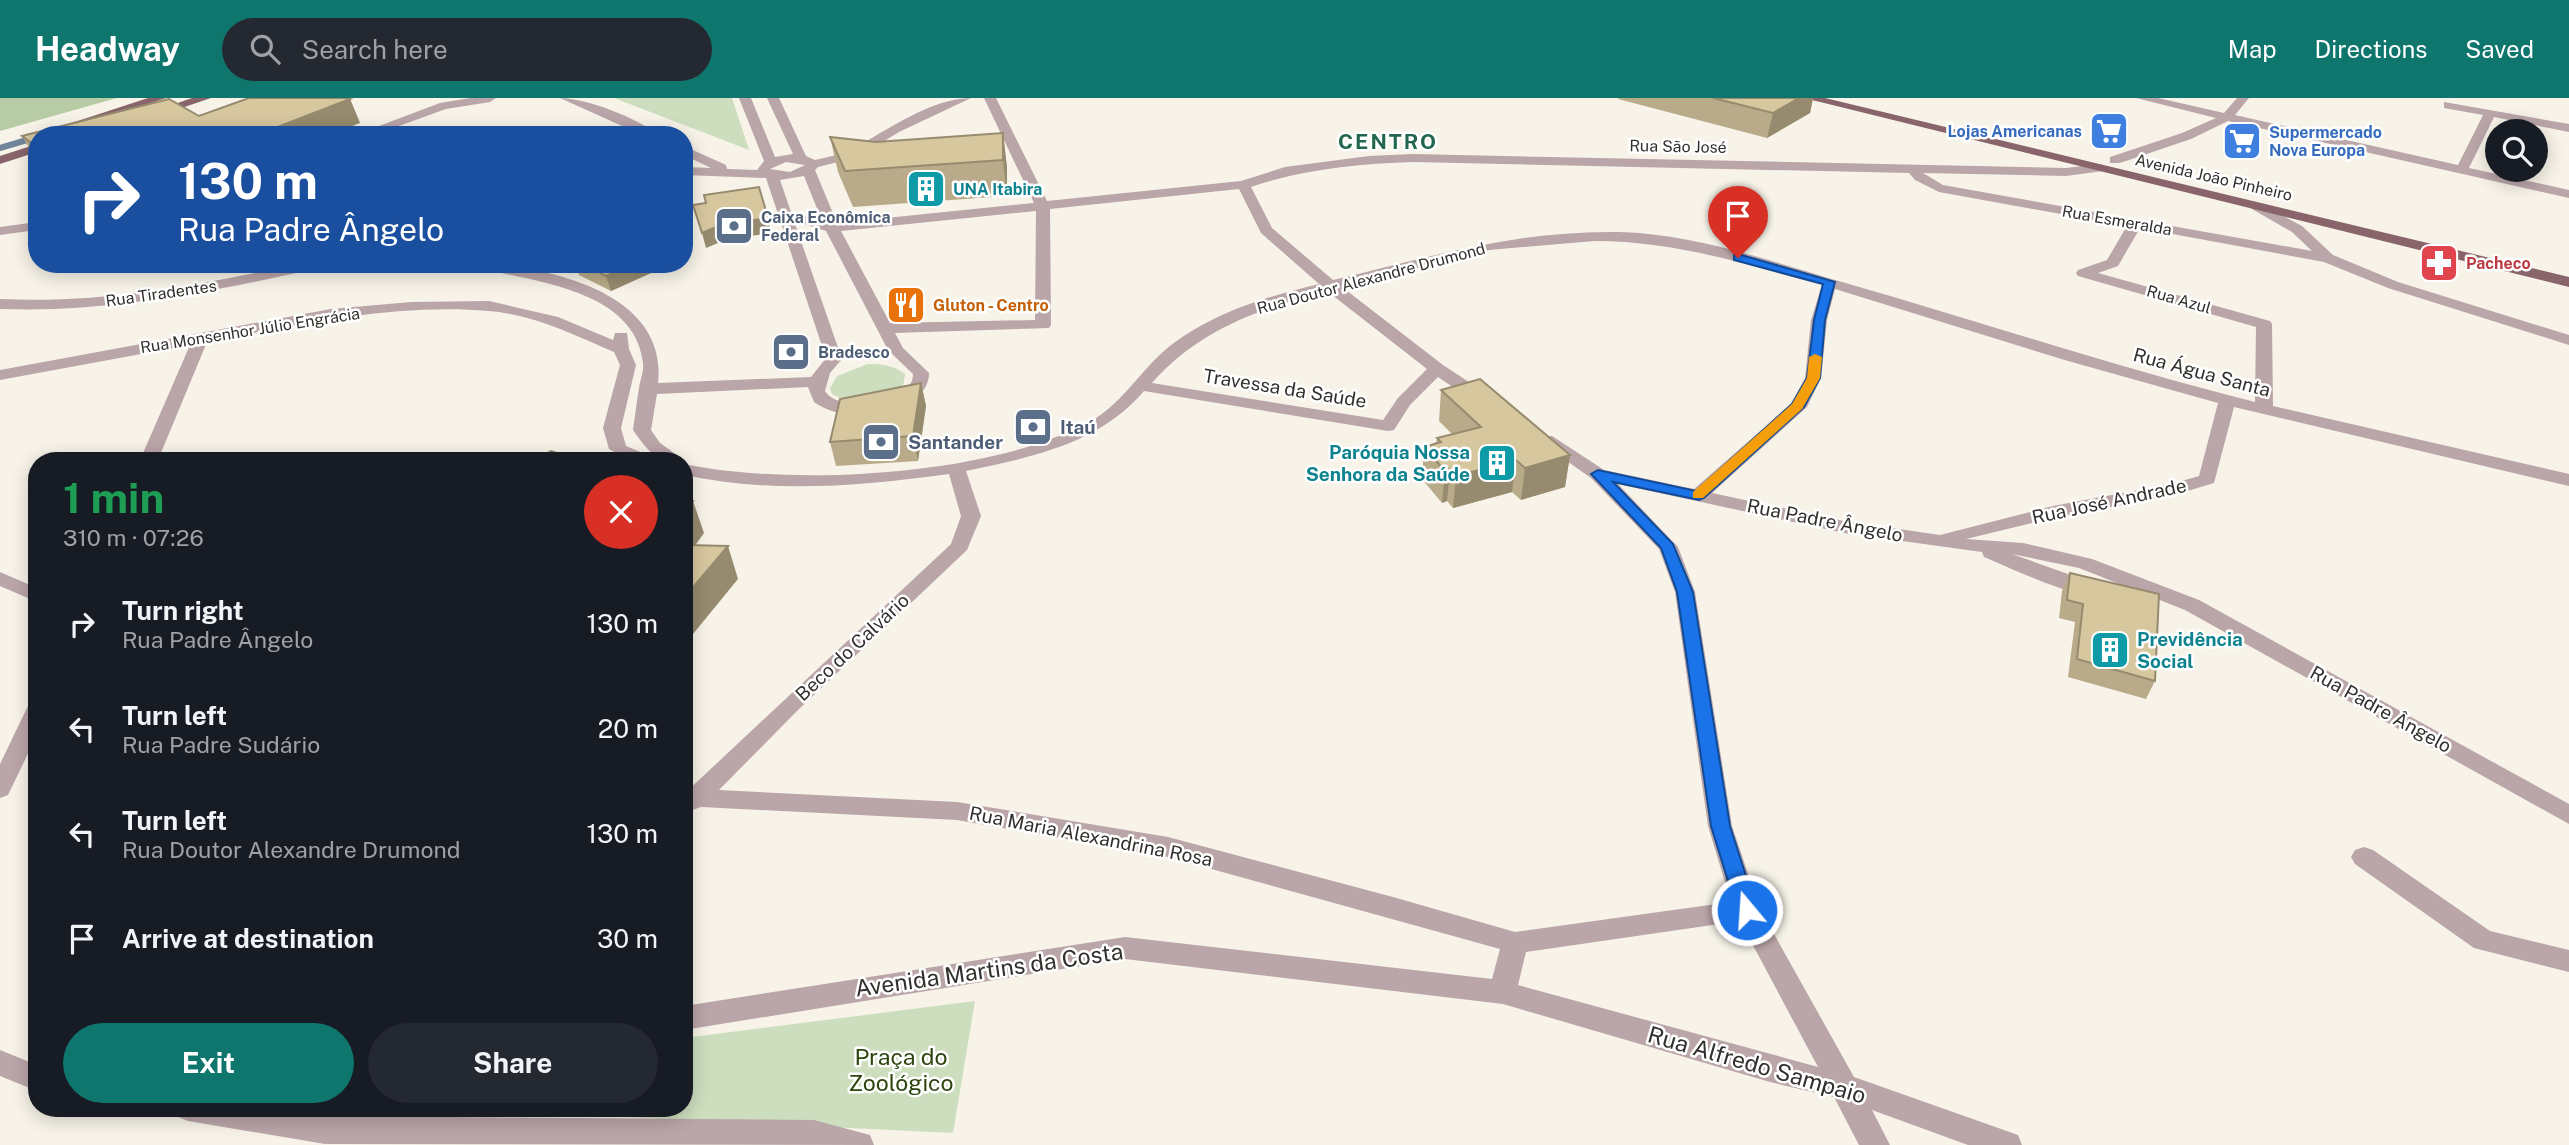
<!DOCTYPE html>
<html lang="en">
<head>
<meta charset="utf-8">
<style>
  body { margin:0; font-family:"Public Sans",sans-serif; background:#242831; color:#f1f3f6; height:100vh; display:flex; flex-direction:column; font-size:26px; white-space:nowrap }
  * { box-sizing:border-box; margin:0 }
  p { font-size:23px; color:#9ea1a6 }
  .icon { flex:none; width:38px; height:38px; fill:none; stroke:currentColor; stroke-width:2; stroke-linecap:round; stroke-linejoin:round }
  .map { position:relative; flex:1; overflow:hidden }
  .details { position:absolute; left:28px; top:354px; width:665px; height:665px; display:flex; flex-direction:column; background:#171b24; border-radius:28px; box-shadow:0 4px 18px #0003 }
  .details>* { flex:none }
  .guide { position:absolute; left:28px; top:28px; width:665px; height:147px; border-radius:28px; box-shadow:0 4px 18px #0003; background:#1a4fa0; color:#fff; overflow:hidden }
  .controls { position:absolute; left:2485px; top:21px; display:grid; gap:14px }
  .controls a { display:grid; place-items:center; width:63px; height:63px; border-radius:50%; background:#171b24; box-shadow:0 4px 18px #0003; font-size:35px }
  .pin { position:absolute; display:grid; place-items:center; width:60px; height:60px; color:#fff; margin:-72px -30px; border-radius:50% 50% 50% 0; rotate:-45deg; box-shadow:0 0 7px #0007 }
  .pin .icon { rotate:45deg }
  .me { position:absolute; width:77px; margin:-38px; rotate:342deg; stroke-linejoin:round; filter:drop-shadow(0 0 5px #0008) }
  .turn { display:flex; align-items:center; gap:24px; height:147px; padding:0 35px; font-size:32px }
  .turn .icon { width:91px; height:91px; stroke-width:2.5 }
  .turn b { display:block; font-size:49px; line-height:60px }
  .round { display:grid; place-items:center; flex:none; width:74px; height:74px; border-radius:37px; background:#242831 }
  .headline { display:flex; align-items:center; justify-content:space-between; height:119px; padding:0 35px }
  h1 { font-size:42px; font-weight:700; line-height:52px; color:#1e9e55 }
  .cta { display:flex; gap:14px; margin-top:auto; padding:14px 35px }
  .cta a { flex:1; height:80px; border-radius:42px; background:#0f766e; color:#fff; font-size:28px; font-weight:700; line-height:80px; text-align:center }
  .cta a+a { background:#242831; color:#f1f3f6 }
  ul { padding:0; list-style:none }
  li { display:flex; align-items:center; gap:21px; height:105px; padding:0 35px }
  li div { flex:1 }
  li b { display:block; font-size:26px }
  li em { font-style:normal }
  header { display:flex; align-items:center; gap:42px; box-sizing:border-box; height:98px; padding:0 35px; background:#0f766e; color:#fff }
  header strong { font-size:33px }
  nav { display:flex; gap:38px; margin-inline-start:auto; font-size:24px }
  .search { width:490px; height:63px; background:#242831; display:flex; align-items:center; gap:18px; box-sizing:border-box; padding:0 24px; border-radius:38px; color:#9ea1a6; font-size:26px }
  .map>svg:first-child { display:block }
</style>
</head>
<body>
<header>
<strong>Headway</strong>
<div class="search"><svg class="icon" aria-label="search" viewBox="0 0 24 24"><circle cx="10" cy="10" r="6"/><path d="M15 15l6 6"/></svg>Search here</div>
<nav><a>Map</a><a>Directions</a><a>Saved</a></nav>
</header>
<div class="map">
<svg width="2569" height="1047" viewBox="0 0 2569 1047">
  <rect width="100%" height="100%" fill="#f7f3e8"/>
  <path fill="#cddebe" d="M614,0H732L749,52Z
    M868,266C882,266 894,267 905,276L903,289L848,304L832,296L830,290L837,278Z
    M975,903L953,1035L439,1010H684V940Z"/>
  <path fill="#b7cba5" d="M0,0H117L0,33Z"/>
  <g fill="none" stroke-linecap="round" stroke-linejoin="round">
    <path stroke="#72859a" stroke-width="6" d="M0,50L37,39"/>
    <path fill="#baa5a9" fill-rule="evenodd" d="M470,0H496L490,4L446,11L374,37H355L440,5Z
      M560,0C586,0 638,20 658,37H642Z
      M739,0H751L775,59L793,56L767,0H779L806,58L815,62C826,59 841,57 851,52C886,33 931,0 971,0L899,34L858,59L818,69L815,72L837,125L1034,105L984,0H996L1047,103L1241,83L1285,69L1369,58L1413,56L2066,70L2098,66L2103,67V73L2066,78L1923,75L1943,87L2312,153L2292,134L2245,107L2252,103L2257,104L2302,128L2333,157L2398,184L2569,237V247L2388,190L2324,164L2140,130L2118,168L2098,175L2270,223L2272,226L2273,308L2569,376V388L2234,309L2214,385L2174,397L2053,420L1966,441L2023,445L2092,461L2199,502L2569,706V726L2185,512L2079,470L2012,456L2099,487L2102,492L2099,497C2077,502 2008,469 1984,459L1982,454L1844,435L1618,386L1678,449L1695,494L1732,728L1760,811L1854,979L2018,1037L2022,1047H1968L1872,1012L1890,1047H1859L1834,999L1770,984L1503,906L1125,861L684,932V908L1125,839L1492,881L1500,851L1168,759L957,722L701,709L690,713L684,711V696L951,446L961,418L949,376C860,388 772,396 684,377V366C793,389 999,378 1096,320C1123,303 1140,274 1164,253C1208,216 1265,199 1319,186L1261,135L1239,91L1050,111L1051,227L1049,230L895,235L903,250L929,275C929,292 916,302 900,306L891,301C899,291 913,292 913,276L888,252L826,133L794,123L842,261L830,275L825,293C838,312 861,298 875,311C861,325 828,314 814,304L808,289L657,296L651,332L660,345L684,362C655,363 649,355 633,332C635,318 637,302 639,290C640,282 644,274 643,265C635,190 529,183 473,169L471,166C541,166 669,192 658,285L811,279L826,260L766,80L684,77V69L711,70L684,57V48L726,67L727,71L757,72L764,63ZM786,64L805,67L790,74L770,71ZM1413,64L1909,75L1915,82L1939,94L2127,128L2107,162L2078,172L2076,175L2078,178L2256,229L2255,304C2119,270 1985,225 1849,186C1776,165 1697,136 1619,134C1518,132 1430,159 1333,182L1272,130L1251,89C1303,71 1358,66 1413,64ZM804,78L822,123L791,114L780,82ZM1036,113L1035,222L890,225L841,133ZM1595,143C1674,143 1746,166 1822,187L1811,222L1805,280L1791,306L1694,391L1604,372L1552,338H1540L1537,342L1591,380L1659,451L1675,494L1708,728L1731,804L1515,834L1393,799L1168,739L957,704L719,692L797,613L967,452L981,418L966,373C1032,359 1099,346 1144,293L1388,333L1394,332L1410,307L1438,279L1478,306H1490L1493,302L1490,298L1443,267L1342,189L1489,152ZM1835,191L2068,263L2218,305L2199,378L2171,386L2053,408L1940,437L1844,423L1712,395L1807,309L1821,280L1827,222ZM1327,193L1427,271L1398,300L1383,322L1152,285C1198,232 1261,210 1327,193ZM1740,823L1818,969L1518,887L1526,854Z
      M2136,0H2158L2224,15L2237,0H2249L2235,17L2458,67L2483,17L2444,10V4L2569,26V34L2494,19L2469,70L2569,92V100L2228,23L2191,41L2120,65H2110V59L2182,35L2216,20Z
      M37,124V132L0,137V129Z
      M298,166H327L320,170C213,193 109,215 0,211V201C102,206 199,187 298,166Z
      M489,203L558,219L613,242L615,235H627L629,251L636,267L621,330L626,348L650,358L653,362H629L609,351L603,330L620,267L614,254C574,237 532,216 488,213C394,205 299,227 207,244L158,362H140L190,247L0,282V272L331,211L411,204Z
      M0,474L37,490V504L0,488Z
      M37,604V637L8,697L0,700V666L26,612L29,606Z
      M2364,749L2373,752L2490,833L2569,852V874L2474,850L2355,766L2351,759L2355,752Z
      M0,952L37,967V993L0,978Z
      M173,1010H271L325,1018L814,1022L870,1037L874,1047L325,1046L188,1023L178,1019Z"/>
    <path fill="#89656b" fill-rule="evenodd" d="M148,0H166L55,37H37V40L35,37Z
      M192,0H211L155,19L149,15Z
      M1804,0H1825L2569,179V189Z
      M37,46V54L0,66V58Z"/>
  </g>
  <path fill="#b9ab89" d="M1619,0H1813L1810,15L1767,40L1618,1Z
    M350,1L360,25L37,37V63L22,38Z
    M1003,35L1007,70V98L853,109L838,74L830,39L876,44Z
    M576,166H671L611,193L579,177Z
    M921,285L926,308L918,363L836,368L830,344Z
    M1441,292L1570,357L1565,389L1521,402L1512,394L1453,410L1447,403L1442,405L1422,381L1424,349L1436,346L1437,340L1452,336L1439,323Z
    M2070,475L2155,583L2146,601L2068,579L2075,524L2059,520L2062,493Z"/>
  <path fill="#968b6f" d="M1799,0H1813L1810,15L1767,40L1773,15Z
    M350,1L360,25L330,37H257Z
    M1003,35L1007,70V98L1003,62Z
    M768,120L771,135L725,142L706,150L702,135L721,127Z
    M632,166H671L611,193L606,178Z
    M921,285L926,308L918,363L913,338Z
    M1570,357L1565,389L1521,402L1525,370Z
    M1516,362L1512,394L1453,410L1456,378Z
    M1450,371L1447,403L1442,405L1445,373Z
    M693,403L704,435L684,463V415Z
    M728,448L738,481L684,547V500Z"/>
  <path fill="#d7c79f" stroke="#968b6f" stroke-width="2" d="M249,0H345L350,1L257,37H37V49L22,38L169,1L199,18Z
    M1713,0H1799L1773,15Z
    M1003,35V62L845,73L830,39L876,44Z
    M759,89L768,120L721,127L702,135L693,107L706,105L704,97Z
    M583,166H632L606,178Z
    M1480,281L1570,357L1525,370L1516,362L1456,378L1450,371L1445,373L1424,349L1441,344L1437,340L1481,329L1441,292Z
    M921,285L913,338L830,344L840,301Z
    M551,353L576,362H535Z
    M684,402L693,403L684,415Z
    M684,447L728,448L684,500Z
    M2070,475L2159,496L2155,583L2077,561L2083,506L2067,502Z"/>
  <path fill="#1a73e8" stroke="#114b97" stroke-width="2" d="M1738,156L1835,184L1825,222L1820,280L1804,309L1704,400L1699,402L1613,384L1673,446L1693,494L1730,728L1757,812L1754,817L1747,820L1740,817L1737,812L1711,728L1677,494L1661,450L1591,376L1598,372L1696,393L1792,306L1807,280L1814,222L1823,186L1734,162V157Z"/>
  <path fill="#f59e0b" d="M1815,256L1822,259L1820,280L1802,311L1703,400H1693V394L1792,306L1807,280L1809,259Z"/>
  <defs>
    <g id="supermarket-square" transform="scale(2.0125)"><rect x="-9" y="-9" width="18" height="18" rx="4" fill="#3f7fe0" stroke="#fff"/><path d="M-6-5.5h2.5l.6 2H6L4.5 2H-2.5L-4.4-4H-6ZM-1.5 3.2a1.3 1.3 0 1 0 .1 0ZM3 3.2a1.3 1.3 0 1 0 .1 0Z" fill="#fff"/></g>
    <g id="building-square" transform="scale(2.0125)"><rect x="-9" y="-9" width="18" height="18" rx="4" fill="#0f9aa8" stroke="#fff"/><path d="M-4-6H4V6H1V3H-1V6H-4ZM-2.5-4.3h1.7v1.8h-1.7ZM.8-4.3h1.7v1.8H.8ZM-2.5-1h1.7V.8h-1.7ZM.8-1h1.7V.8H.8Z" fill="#fff"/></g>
    <g id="bank-square" transform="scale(2.0125)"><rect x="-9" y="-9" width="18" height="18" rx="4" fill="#5c6f8a" stroke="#fff"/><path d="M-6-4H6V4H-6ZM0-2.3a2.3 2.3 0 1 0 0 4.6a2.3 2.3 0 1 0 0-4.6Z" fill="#fff"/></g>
    <g id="pharmacy-square" transform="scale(2.0125)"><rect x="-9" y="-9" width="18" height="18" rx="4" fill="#e0444e" stroke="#fff"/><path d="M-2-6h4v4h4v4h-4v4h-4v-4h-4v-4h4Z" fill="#fff"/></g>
    <g id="restaurant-square" transform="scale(2.0125)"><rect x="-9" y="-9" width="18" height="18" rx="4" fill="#e8710a" stroke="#fff"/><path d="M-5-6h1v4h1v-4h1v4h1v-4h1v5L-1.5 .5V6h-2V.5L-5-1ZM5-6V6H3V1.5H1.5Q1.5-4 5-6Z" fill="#fff"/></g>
  </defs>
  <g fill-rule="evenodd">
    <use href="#supermarket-square" x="2109" y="33"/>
    <use href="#supermarket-square" x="2242" y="43"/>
    <use href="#building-square" x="926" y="91"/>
    <use href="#bank-square" x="734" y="128"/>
    <use href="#pharmacy-square" x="2439" y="165"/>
    <use href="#restaurant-square" x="906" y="207"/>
    <use href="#bank-square" x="791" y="254"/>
    <use href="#bank-square" x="1033" y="329"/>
    <use href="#bank-square" x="881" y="344"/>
    <use href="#building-square" x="1497" y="365"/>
    <use href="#building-square" x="2110" y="552"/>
  </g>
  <g text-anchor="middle" stroke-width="5" stroke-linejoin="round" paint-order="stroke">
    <g font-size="16" font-weight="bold" fill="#366cbe" stroke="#fff" text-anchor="end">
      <text x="2082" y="39">Lojas Americanas</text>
      <text x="2269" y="40" text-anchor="start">Supermercado<tspan x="2269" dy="18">Nova Europa</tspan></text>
    </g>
    <g font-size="16" fill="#32302c" stroke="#fff">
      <text transform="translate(1678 48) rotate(1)" y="6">Rua São José</text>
      <text transform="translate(2214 79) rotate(13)" y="6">Avenida João Pinheiro</text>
      <text transform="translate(2117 122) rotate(10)" y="6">Rua Esmeralda</text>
      <text transform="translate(1371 180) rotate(-15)" y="6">Rua Doutor Alexandre Drumond</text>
      <text transform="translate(161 195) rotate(-8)" y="6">Rua Tiradentes</text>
      <text transform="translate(2179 201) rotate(16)" y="6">Rua Azul</text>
      <text transform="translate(250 232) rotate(-9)" y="6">Rua Monsenhor Júlio Engrácia</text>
    </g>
    <g font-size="16" font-weight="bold" fill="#0d838f" stroke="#fff" text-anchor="start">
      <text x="953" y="97">UNA Itabira</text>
    </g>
    <g font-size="16" font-weight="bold" fill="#4e5e75" stroke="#fff" text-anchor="start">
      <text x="761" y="125">Caixa Econômica<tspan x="761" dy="18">Federal</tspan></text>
      <text x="818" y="260">Bradesco</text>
    </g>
    <g font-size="16" font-weight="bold" fill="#be3a42" stroke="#fff" text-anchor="start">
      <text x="2466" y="171">Pacheco</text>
    </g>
    <g font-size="16" font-weight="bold" fill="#c56008" stroke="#fff" text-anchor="start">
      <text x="933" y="213">Gluton - Centro</text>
    </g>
    <g font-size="19" fill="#32302c" stroke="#fff">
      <text transform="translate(2202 274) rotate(15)" y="7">Rua Água Santa</text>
      <text transform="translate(1285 290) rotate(9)" y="7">Travessa da Saúde</text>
      <text transform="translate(2109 403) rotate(-12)" y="7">Rua José Andrade</text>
      <text transform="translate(1825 422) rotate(11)" y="7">Rua Padre Ângelo</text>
      <text transform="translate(852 549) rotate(-43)" y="7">Beco do Calvário</text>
      <text transform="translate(2381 611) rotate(29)" y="7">Rua Padre Ângelo</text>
      <text transform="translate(1091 738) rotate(11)" y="7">Rua Maria Alexandrina Rosa</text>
    </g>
    <g font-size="19" font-weight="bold" fill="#4e5e75" stroke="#fff" text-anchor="start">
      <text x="1060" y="336">Itaú</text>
      <text x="908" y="351">Santander</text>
    </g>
    <g font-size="19" font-weight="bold" fill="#0d838f" stroke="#fff" text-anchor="end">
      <text x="1470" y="361">Paróquia Nossa<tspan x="1470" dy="22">Senhora da Saúde</tspan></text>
      <text x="2137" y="548" text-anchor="start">Previdência<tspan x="2137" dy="22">Social</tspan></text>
    </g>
    <g font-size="21" font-weight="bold" letter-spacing="2" fill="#22664d" stroke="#fff">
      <text x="1388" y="51">CENTRO</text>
    </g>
    <g font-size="23" fill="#32302c" stroke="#fff">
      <text transform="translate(989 872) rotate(-8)" y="8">Avenida Martins da Costa</text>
      <text transform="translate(1757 967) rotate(16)" y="8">Rua Alfredo Sampaio</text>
    </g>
    <g font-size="23" fill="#2e460e" stroke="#fff">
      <text x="901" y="967">Praça do<tspan x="901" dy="26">Zoológico</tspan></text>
    </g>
  </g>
</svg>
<div class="controls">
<a><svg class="icon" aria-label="search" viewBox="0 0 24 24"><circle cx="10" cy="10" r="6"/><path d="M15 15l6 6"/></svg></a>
</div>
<div class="pin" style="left:1738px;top:160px;background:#d93025"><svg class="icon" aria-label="arrive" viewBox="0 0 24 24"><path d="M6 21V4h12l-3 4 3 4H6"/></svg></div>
<svg class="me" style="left:1747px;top:812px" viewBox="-20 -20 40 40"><circle r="17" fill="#1a73e8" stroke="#fff" stroke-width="3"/><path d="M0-11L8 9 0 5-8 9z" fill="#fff"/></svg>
<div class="guide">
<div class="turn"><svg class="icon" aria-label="right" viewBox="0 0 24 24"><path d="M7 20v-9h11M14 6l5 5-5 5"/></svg><div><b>130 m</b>Rua Padre Ângelo</div></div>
</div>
<section class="details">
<div class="headline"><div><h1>1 min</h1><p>310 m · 07:26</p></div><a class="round" style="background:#d93025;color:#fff"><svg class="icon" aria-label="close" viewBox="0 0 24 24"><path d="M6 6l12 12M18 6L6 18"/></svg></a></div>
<ul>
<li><svg class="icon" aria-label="right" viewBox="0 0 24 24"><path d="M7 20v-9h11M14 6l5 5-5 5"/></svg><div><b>Turn right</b><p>Rua Padre Ângelo</p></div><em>130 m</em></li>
<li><svg class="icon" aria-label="left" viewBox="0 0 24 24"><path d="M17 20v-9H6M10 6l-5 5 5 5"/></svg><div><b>Turn left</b><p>Rua Padre Sudário</p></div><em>20 m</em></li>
<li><svg class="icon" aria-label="left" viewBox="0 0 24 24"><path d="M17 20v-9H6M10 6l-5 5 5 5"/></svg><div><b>Turn left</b><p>Rua Doutor Alexandre Drumond</p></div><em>130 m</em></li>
<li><svg class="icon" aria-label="arrive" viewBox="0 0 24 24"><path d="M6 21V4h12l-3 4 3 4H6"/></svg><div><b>Arrive at destination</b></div><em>30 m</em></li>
</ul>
<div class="cta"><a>Exit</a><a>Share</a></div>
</section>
</div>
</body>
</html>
